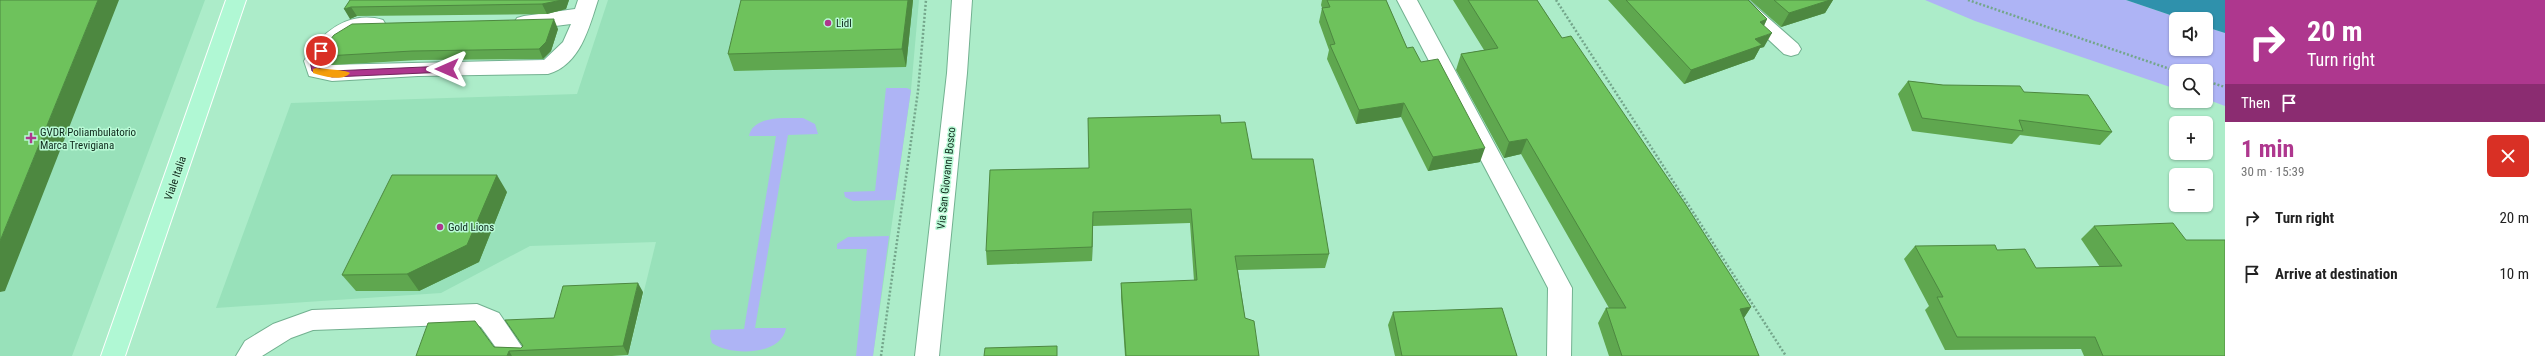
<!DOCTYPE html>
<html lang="en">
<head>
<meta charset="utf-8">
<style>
  body { margin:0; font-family:"Roboto Condensed",sans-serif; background:#f6f6f6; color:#222; height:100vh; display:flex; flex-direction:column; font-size:15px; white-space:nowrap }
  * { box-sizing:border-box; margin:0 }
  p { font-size:13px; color:#767676 }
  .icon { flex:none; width:22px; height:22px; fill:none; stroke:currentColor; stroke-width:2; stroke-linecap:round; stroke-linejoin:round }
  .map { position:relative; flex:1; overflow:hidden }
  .drawer { display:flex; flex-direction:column; background:#fff; width:320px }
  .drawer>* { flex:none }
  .hud { background:#ae378e; color:#fff; overflow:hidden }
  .tools { position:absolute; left:2169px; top:12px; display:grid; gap:8px }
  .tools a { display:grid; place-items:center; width:44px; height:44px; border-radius:6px; background:#fff; box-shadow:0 1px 3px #0004; font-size:20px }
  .pin { position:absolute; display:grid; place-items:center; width:34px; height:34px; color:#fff; margin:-17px; border:2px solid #fff; border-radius:50%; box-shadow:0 1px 4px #0007 }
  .me { position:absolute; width:44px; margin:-22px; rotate:270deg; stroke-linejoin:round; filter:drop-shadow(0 0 3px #0008) }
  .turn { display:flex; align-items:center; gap:14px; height:84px; padding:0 16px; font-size:18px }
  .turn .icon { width:52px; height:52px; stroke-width:2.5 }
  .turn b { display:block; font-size:28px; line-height:34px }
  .then { display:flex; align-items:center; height:38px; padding:0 16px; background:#0003; gap:8px; font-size:15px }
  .round { display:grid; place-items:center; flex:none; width:42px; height:42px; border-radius:6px; background:#f6f6f6 }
  .headline { display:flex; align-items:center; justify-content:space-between; height:68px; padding:0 16px }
  h1 { font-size:24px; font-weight:700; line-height:30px; color:#ae378e }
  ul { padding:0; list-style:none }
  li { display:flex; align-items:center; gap:12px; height:56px; padding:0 16px }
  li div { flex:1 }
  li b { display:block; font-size:15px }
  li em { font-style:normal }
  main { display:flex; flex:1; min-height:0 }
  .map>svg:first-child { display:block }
</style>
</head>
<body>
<main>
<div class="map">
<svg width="2225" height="356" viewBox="0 0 2225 356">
  <rect width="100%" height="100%" fill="#acecc9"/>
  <path fill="#98e1ba" d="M0,0H205L72,356H0Z
    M608,0H919L911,90L873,356H628L656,242L530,246L441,293L216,308L291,103L577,94Z"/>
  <path fill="#aeb4f5" d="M1925,0H2126L2182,19H2176V49H2206V27L2225,33V106L2206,99V71H2176V89L1975,21Z
    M886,88H907L911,90L895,200L853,201L845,197L844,192L875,191Z
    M789,118H803L815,124L818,134L788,135L755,328H786C782,356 730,356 712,343L710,336L711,330L744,329L776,136H749C752,119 775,118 789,118Z
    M889,236L873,356H856L867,249H837V244L848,237Z"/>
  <path fill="#2f91ac" d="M2126,0H2225V33L2206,27V19H2182Z"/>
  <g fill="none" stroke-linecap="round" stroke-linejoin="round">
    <g stroke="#72b190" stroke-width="2">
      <path id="minor" d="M578,0H598C589,28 580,65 548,74L418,76L332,81L309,76L304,61C320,33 348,10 383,20L386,25L383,30C374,32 364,31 354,33C341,37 332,51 324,62L325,65L544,60L563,42L571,24L524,30L517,28L514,23L517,18L524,16L575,9Z
        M952,0H972L967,73L939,356H915L947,73Z
        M1397,0H1417L1572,288L1571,356H1547L1548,288Z
        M1726,0H1748L1798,44L1801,49L1798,54L1791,56L1784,54Z
        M477,304L499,313L528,356H502L481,327L475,324L313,330L291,338L262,356H236L245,341L273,324L312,310Z"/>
    </g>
    <g stroke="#fff" stroke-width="2">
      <path id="major" d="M226,0H246L125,356H101Z"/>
    </g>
    <path stroke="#74a68b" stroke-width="2.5" stroke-dasharray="2 2" stroke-linecap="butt" d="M1556,0L1786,356
      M1968,0L2176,71
      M2206,81L2225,87
      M881,356L918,91L926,0"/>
    <use href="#minor" fill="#fff" fill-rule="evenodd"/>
    <use href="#major" fill="#b0f8d4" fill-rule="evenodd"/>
  </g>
  <path fill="#5fa74f" d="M350,0H569L566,9L547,14L357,16L350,19Z
    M913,0L906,67L734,71L728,54Z
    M1322,0H1386L1407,48L1421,62L1480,162L1428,171L1401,117L1356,124L1327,59L1329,50L1319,22L1322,8L1321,5Z
    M1453,0H1537L1562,38L1751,307L1744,318L1759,356H1609L1598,323L1606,308H1609L1521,154L1504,158L1456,70L1461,54L1484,50Z
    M1608,0H1748L1767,19L1764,26V47L1760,48L1754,59L1684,84Z
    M1750,0H1833L1825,13L1781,27Z
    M558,29L551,51L543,59L418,60L332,65L326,62L319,53Z
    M1908,81L1943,85L2024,92L2112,132L2100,145L2020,135L2012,144L1912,131L1898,94Z
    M1221,123L1252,159L1329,254L1325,268L1238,270L1245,318L1259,356H1125L1121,297V283L1194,281L1190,223L1093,226L1092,261L987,265L986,251L1089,168Z
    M507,192L479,262L419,291H356L342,275Z
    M2094,226L2225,356H2084L2081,349L1945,350L1925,310L1929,306L1904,259L1915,246L1997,250L2036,268L2100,267L2081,239Z
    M643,292L628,355L612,356H416L494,347L521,348L554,318Z
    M1393,312L1517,356H1395L1388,325Z"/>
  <path fill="#4d8840" d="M98,0H119L5,291L0,292V241Z
    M562,0H569L566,9L547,14L542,4Z
    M908,0H913L906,67L902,49Z
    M1830,0H1833L1825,13L1781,27L1789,13Z
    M351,7L357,16L350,19L344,9Z
    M554,19L558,29L551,51L543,59L539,49Z
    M1767,19L1760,33V22Z
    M1772,33L1764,47L1760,48L1754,59L1684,84L1691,70L1755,39Z
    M1404,103L1401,117L1356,124L1359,110Z
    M1527,139L1521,154L1504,158L1509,142Z
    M1485,148L1480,162L1428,171L1433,157Z
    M497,175L507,192L479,262L419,291L407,274Z
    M1093,212V226L1092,261V247Z
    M638,283L643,292L628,355L623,346Z
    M1751,307L1741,322L1740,309Z
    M509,351L512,356H507Z"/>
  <path fill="#6ec25c" stroke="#4d8840" d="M0,0H98L0,241Z
    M350,0H562L542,4L351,7L344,9Z
    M741,0H908L902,49L728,54Z
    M1327,0H1386L1407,48L1413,47L1421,62L1438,59L1485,148L1433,157L1404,103L1359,110L1330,45L1335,44L1322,8L1330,7Z
    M1468,0H1537L1562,38L1571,36L1684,202L1751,307L1740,309L1759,356H1622L1606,308H1626L1527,139L1509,142L1461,54L1498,48Z
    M1626,0H1748L1767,19L1760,22L1772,33L1755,39L1762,45L1691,70Z
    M1774,0H1830L1789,13Z
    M554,19L546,42L539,49L412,51L326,56L319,53L334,35L352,24Z
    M1908,81L1943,85L2020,86L2024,92L2088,95L2112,132L2019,120L2023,131L1922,118Z
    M1220,115L1221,123L1245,122L1252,159H1313L1329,254L1235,256L1245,318L1254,321L1259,356H1126L1121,283L1197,280L1191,209L1093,212L1092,247L986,251L990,170L1089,168L1088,118Z
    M392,175H497L467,245L407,274L342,275Z
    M2173,223L2186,240H2225V356H2103L2095,337H1957L1937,297H1943L1915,246L1995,245L1997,250L2025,249L2036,268L2122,266L2094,226Z
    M638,283L623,346L509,351L507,356H416L428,323L475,321L494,347L521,348L523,346L505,320L554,318L563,286Z
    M1502,308L1517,356H1402L1393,312Z
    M1057,346V356H984L985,348Z"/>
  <path fill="#ae378e" stroke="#71245c" d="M321,48L325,51L318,61L320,69L332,71L447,66L451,69L447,72L332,77L312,71L310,61Z"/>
  <path fill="#f59e0b" d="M316,68C323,69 347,70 350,73C343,82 322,76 313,73V69Z"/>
  <g fill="#ae378e" stroke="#b9fad6" stroke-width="1.5">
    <circle cx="828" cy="23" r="4"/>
    <path d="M29 132h4v4h4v4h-4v4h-4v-4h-4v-4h4z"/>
    <circle cx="440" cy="227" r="4"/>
  </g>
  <g text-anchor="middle" stroke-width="3" stroke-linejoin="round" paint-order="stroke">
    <g font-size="11" fill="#0e281b" stroke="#b9fad6" text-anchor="start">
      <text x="836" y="27">Lidl</text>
      <text x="40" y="136">GVDR Poliambulatorio<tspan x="40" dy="13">Marca Trevigiana</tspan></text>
      <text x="448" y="231">Gold Lions</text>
    </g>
    <g font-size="11" fill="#0e281b" stroke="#b9fad6">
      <text transform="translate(175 178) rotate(-71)" y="4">Viale Italia</text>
      <text transform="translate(946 178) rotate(-84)" y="4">Via San Giovanni Bosco</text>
    </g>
  </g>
</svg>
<div class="tools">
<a><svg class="icon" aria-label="sound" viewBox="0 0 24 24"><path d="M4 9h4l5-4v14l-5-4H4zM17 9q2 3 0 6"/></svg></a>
<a><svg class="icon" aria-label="search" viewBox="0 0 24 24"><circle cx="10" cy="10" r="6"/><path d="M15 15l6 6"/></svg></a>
<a>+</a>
<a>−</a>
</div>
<div class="pin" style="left:321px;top:51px;background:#d93025"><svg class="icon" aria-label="arrive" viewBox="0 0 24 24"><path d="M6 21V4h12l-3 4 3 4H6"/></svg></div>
<svg class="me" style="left:447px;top:69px" viewBox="-20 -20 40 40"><path d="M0-17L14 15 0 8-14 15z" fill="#ae378e" stroke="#fff" stroke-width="4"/></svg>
</div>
<section class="drawer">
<div class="hud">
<div class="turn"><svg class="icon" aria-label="right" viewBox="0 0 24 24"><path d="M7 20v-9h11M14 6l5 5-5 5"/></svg><div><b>20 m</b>Turn right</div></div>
<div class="then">Then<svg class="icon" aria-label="arrive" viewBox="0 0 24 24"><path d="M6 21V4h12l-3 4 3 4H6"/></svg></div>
</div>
<div class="headline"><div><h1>1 min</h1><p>30 m · 15:39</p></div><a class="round" style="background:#d93025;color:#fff"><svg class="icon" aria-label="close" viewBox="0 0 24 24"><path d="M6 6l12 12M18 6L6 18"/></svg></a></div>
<ul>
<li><svg class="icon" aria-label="right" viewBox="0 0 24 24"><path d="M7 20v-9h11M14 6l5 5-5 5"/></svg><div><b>Turn right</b></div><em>20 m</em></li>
<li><svg class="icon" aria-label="arrive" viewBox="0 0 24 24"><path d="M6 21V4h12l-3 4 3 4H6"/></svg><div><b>Arrive at destination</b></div><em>10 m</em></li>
</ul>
</section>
</main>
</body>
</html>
